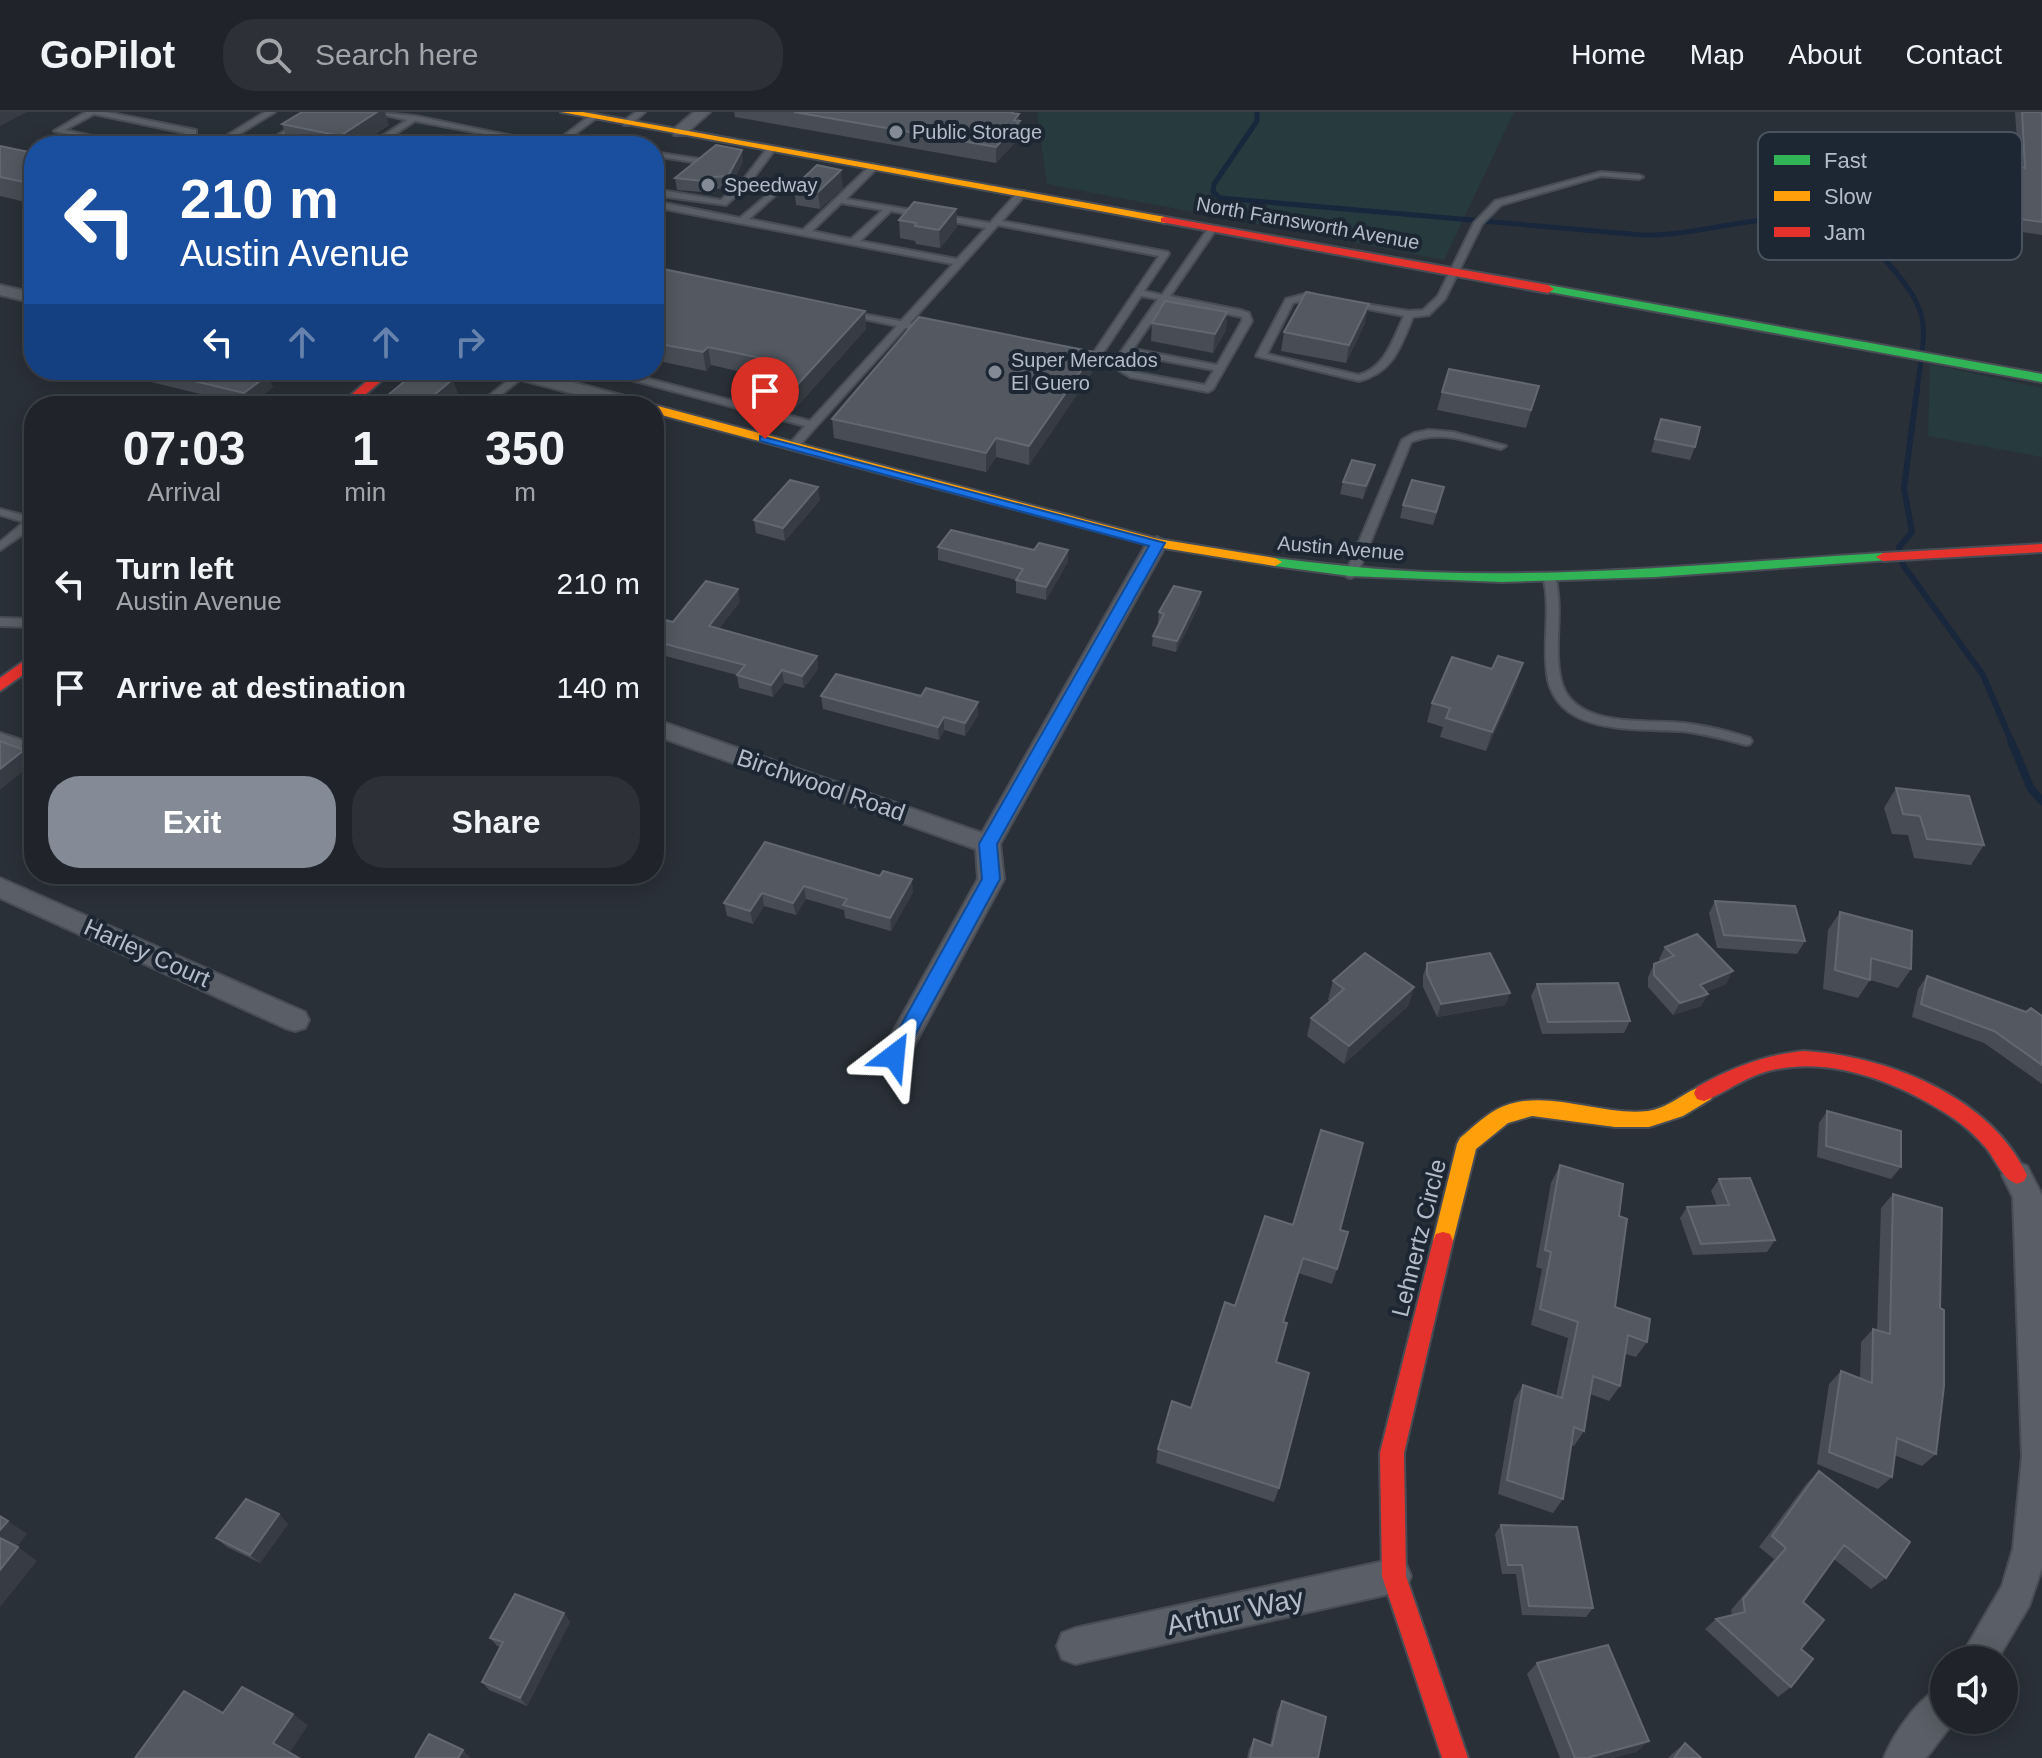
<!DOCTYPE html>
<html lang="en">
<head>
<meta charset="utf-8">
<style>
  body { margin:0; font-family:Arial,sans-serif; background:#2d3036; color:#f1f3f6; height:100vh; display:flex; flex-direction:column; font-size:30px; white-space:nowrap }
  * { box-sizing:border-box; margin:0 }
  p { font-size:26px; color:#a2a4a8 }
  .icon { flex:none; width:44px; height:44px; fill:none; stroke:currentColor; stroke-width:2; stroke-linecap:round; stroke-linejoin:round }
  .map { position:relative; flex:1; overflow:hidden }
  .panel { position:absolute; left:24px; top:284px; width:640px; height:488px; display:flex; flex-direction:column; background:#20242a; border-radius:32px; box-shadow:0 4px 20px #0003,0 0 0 2px #3d4147 }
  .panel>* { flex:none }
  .hud { position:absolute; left:24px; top:24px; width:640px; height:244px; border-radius:32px; box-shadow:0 4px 20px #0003,0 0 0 2px #3d4147; background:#1a4fa0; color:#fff; overflow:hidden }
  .tools { position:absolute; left:1930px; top:1534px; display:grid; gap:16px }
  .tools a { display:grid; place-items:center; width:88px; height:88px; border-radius:50%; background:#20242a; box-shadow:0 4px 20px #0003,0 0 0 2px #3d4147; font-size:40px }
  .pin { position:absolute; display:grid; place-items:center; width:68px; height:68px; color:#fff; margin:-82px -34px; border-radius:50% 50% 50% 0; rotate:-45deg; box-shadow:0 0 8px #0007 }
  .pin .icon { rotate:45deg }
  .me { position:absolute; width:88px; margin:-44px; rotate:29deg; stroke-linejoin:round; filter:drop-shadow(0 0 6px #0008) }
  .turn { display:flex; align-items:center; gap:28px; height:168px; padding:0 24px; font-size:36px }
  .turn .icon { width:104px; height:104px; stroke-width:2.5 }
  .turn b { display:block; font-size:56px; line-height:68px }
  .lanes { display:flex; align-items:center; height:76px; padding:0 24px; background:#0003; justify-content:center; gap:40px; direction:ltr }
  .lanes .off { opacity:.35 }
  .eta { display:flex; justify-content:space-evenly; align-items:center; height:136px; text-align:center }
  .eta b { font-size:48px; font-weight:800; line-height:56px }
  .button { display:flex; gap:16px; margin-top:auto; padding:16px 24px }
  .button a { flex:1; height:92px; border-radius:32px; background:#848b96; color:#fff; font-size:32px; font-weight:800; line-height:92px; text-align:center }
  .button a+a { background:#2d3036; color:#f1f3f6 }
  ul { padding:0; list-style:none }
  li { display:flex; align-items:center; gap:24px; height:104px; padding:0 24px }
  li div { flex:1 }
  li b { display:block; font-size:30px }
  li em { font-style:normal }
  header { display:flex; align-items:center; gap:48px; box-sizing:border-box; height:112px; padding:0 40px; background:#20242a; border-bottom:2px solid #3d4147 }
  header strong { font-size:38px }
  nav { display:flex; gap:44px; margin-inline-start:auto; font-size:28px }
  .search { width:560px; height:72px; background:#2d3036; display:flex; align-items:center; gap:20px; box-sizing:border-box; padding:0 28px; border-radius:32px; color:#a2a4a8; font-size:30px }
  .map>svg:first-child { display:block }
</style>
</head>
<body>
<header>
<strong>GoPilot</strong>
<div class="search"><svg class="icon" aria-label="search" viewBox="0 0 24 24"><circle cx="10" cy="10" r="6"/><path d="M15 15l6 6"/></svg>Search here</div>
<nav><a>Home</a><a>Map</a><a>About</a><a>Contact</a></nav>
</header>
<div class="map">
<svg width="2042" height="1646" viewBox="0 0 2042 1646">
  <rect width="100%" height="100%" fill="#2a3038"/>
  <path fill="#273a3e" d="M1037,0H1514L1444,148L1047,72Z
    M1930,252L2042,276V345L1928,324Z"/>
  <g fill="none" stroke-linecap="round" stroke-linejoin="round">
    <path stroke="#19273c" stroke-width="5" d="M1257,0V9L1214,72L1213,80L1220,86L1642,123C1711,125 1785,87 1852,118C1867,124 1877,139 1888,151C1934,204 1925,213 1917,279"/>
    <path stroke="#19273c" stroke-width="6" d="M1917,277L1904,376L1912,420L1899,435L1903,453L1983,563L2012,631"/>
    <path stroke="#19273c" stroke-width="8" d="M2011,629L2031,677L2042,689"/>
    <g stroke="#484c55" stroke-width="4">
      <path id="lane" d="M86,0H106L196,18V22L185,27L210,34L265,0H275L220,34H195L175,30V26L185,21L94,2L65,18L136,34H120L54,19Z
        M314,0H323L271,34H261Z
        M372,0L415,4L522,26L512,34H503L511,27L415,9L377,34H367L407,8Z
        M636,0H645L630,13H624V9Z
        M591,3L598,5L571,25L607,34H591L566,29L559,34H550Z
        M769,34L776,36L749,72L726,93L660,84L656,81L660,78L721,88L743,68Z
        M654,40L699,47L703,49L699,51L654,44Z
        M872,52L879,54L846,87L990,111L1019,79H1025V83L1002,109L1168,140L1169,142L1144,179L1162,183L1210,114H1216L1217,116L1170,184L1240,198L1249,201L1252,209L1213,277L1208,280L1130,265L1114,255L1073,248V244L1090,246L1159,144L998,113L910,211L933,216V220L905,216L797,336L793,337L788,334L805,314L601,260L599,258H615L810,309L897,214L846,203V199L901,209L953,152L654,95V89L740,106L785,68L789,70L788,72L749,107L803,118ZM841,91L883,98L851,127L812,119ZM891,99L986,116L957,147L860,129ZM1141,184L1158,187L1114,250L1099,247ZM1166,189L1242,205V209L1217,253L1133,237ZM1129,242L1214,258L1205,273L1133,260L1122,252Z
        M1601,60L1639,63L1643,65L1639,67L1601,64L1501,93L1482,112L1445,187L1429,203L1413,205C1400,235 1394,260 1359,269L1256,244L1286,187L1308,181L1326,186L1321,189L1308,187L1293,191L1267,242L1359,263C1386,255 1393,227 1404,204L1347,193V189L1409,199L1423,198L1438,184L1474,111L1495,89Z
        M566,258H577L559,273H553V269Z
        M519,260L527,262L487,294H476Z
        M1429,318L1453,320L1506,334L1501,337C1472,331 1440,317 1411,330L1357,463L1351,466L1347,465L1345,463L1402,328L1414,321Z
        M0,397L34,406L32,416L0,438V430L24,410L0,403Z
        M1549,461L1555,464C1564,499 1553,534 1561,568C1572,617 1646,607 1684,611C1707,614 1729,619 1750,626L1752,629L1750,632L1746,633C1724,627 1703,621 1680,619C1636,616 1561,624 1548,568C1541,533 1552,499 1543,464Z
        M0,506L34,507V515L0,514Z
        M0,621L34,632V641L0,630Z"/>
    </g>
    <g stroke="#484c55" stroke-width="4">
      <path id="street" d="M694,0H710L684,23H674V17Z
        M0,173L34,181V191L0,183Z
        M496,258H526L648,290L650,294H620L499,262Z
        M1157,425L1167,431L1000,732L1004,767L904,952L894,955L884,952L880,944L884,936L978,767L976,737L654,623V607L982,721L1147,431Z
        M0,766L305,900L309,908L305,916L295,919L285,916L0,786Z
        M2017,1050L2027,1054L2042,1083V1456L2029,1494L1997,1548H1959L2002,1474L2013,1437L2022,1345L2013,1085L2002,1063L2007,1054Z
        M1394,1447L1406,1452L1411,1464L1406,1476L1394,1481L1075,1552L1062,1547L1057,1534L1062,1521L1075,1516Z
        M1944,1574V1608H1955L1926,1646H1884C1894,1621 1919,1584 1944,1574Z"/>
    </g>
    <g stroke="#484c55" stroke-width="4">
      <path id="fast" d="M1548,173L2042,262V270L1544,179L1542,177Z
        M1883,441L1890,445L1888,448L1655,465L1502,470L1350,464L1275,454L1268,450L1275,446C1325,452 1376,458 1427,460C1579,466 1731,450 1883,441Z"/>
    </g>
    <g stroke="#484c55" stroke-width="4">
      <path id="slow" d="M561,0H583L1165,105L1171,108L1165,111Z
        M654,293L1158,427L1275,446L1282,450L1275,454L1157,435L654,301V294H651Z
        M1704,973L1711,975L1714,981L1711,987L1683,1004L1649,1015H1615L1532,1004L1508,1011L1476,1037L1453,1129L1450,1136L1443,1138L1436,1136L1433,1129L1457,1032L1460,1026C1471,1017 1482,1006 1494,999C1540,972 1599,1005 1648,999C1669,996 1684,980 1704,973Z"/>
    </g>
    <g stroke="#484c55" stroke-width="4">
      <path id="jam" d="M1165,105L1548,173L1554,177L1548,181L1161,110V106Z
        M380,258H394L352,294H338Z
        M2042,432V440L1883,449L1876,445L1883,441Z
        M34,542V555L0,579V566Z
        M1803,939C1885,943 1990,984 2027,1063L2024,1069C2019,1071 2018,1073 2013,1070C2003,1066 1994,1046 1987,1037C1976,1024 1964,1013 1950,1004C1896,969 1823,940 1759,962C1739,969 1723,982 1704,989L1697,987L1694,981L1697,975C1731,956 1764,943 1803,939Z
        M1443,1120L1450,1122L1453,1129L1404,1341L1406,1464L1468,1646H1442L1382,1464L1380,1341L1433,1129L1436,1122Z"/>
    </g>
    <use href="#lane" fill="#5a5e66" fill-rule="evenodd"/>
    <use href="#street" fill="#5a5e66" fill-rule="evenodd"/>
    <use href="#fast" fill="#30b455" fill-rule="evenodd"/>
    <use href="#slow" fill="#ff9f0a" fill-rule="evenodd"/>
    <use href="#jam" fill="#e5322d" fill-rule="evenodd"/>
  </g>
  <path fill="#474c55" d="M734,0H1017L1020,25L996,51L735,5Z
    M2015,0H2042V123L2014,119L2015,67L2019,59Z
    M282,12L389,13L357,34H310L288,30Z
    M0,34L34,41V92L0,84Z
    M743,49L730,76L716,77L714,81L677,78L675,66Z
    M794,75L843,76L820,97L796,93Z
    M956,97L957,115L940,136L916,132L915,129L900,126L899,108Z
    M654,155L865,199L866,217L792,300L742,288L739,269L746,261L711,253L706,259L654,248Z
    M1227,200L1226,218L1213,241L1151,229L1152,211Z
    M1365,211L1346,251L1281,239L1284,220Z
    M102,258H248L273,275L249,294Z
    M1093,259L1029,353L996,345L986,360L834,326L832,307Z
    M1539,274L1526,316L1437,298L1442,280Z
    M1661,307L1695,335L1690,348L1651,340Z
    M1375,353L1372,365L1363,387L1340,382L1343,370Z
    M820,388L785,429L756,421L754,408Z
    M1441,388L1433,413L1400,406L1403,393Z
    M938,435L1034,438H1068V450L1046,488L1016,481V468L938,448Z
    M740,490L719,516L817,544L818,557L804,576L784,571L773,585L739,576L737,563L654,541V505L673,510Z
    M1200,491L1176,540L1152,534L1153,524L1159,512L1158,511L1159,500Z
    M1492,557L1517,571L1486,639L1440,625L1443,615L1427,610L1432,591Z
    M821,584L978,603L965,624L944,618L939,628L823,597Z
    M1896,676L1984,733L1971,753L1914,746L1908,723L1892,722L1884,696Z
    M765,730L913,780L891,819L845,806L844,798L806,787L796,803L764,794L753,812L727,804L724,791Z
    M1715,789L1805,829L1797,842L1717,836L1709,801Z
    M1840,800L1911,857L1898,876L1870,868L1858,886L1823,877L1828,818Z
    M1665,835L1726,872L1706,880L1708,882L1701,894L1673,903L1648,875V865L1654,852L1661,850L1659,847Z
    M1427,851L1510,881L1505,893L1437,905L1423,875V864Z
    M1927,864L2026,900L2042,904V972L1984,931L1912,905L1918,877Z
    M1333,869L1414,875L1408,894L1344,952L1307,924L1311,906L1330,889L1328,888Z
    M1537,872L1630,909L1624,921L1542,922L1531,884Z
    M1827,999L1901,1055L1891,1067L1817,1045L1819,1011Z
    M1560,1053L1619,1104L1615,1195L1647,1230L1636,1245L1625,1242L1620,1274L1609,1289L1590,1282L1584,1319L1574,1334L1571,1333L1563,1387L1553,1401L1498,1382L1514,1288L1523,1273L1556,1284L1568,1226L1531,1213L1542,1157L1536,1155L1551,1071Z
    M1719,1067L1775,1128L1767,1140L1693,1143L1680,1106L1687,1095L1717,1094L1711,1079Z
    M1893,1082L1936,1342L1922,1354L1894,1343L1892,1365L1878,1377L1817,1352L1829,1272L1841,1259L1860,1266L1861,1230L1873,1217L1877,1218L1881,1096Z
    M1340,1118L1337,1157L1332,1172L1298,1161L1283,1210L1276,1250L1279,1376L1274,1390L1156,1351L1158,1337L1191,1296L1235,1194Z
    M1819,1359L1886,1466L1871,1477L1834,1447L1803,1490L1801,1537L1791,1575L1778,1585L1705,1517L1716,1507L1732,1503L1731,1498L1774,1447L1759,1435L1807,1371Z
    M279,1402L288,1412L260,1451L227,1435L216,1426Z
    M1501,1413L1593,1496L1586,1505L1522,1503L1516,1462H1502L1495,1422Z
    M564,1501L570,1510L527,1594L489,1578L482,1570L500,1535L497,1534L490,1526Z
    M1537,1551L1649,1629L1636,1640L1612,1646H1560L1527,1562Z
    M1282,1589L1318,1646H1247L1249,1637L1254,1627L1270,1633L1277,1599Z
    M1685,1631L1701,1646H1668L1672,1642Z"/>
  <path fill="#373c44" d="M0,0H27L0,14Z
    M377,0H385L389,13L357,34H343L340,24Z
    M1011,0H1017V3L1019,2L1020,25L996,51V35Z
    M742,38L743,49L730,76L728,64Z
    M841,58L843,76L820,97L818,80Z
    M714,65L716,77L714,81L712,70Z
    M956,97L957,115L940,136L939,118Z
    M1369,192L1365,211L1346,251L1349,233Z
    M865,199L866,217L792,300L790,281Z
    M1227,200L1226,218L1213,241L1215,222Z
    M708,235L711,253L706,259L703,240Z
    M1094,240L1093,259L1029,353V334Z
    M268,263L273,275L249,294L244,281Z
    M453,267L459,285L449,294H421Z
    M996,326V345L986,360V341Z
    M1375,353L1372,365L1363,387L1366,374Z
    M818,375L820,388L785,429L783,416Z
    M1068,438V450L1046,488V475Z
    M738,477L740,490L712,526L709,514Z
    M1201,480L1200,491L1176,540L1177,529Z
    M817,544L818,557L804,576L802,564Z
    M1523,551L1517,571L1486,639L1492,620Z
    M782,558L784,571L773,585L771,573Z
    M978,590V603L965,624V611Z
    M944,605V618L939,628L938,615Z
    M24,638L33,651L0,678V657Z
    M658,687L662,700L654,711V693Z
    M912,767L913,780L891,819L890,806Z
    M804,774L806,787L796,803L793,791Z
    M762,781L764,794L753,812L750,799Z
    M1733,859L1726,872L1693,886L1700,873Z
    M1414,875L1408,894L1344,952L1349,934Z
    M1510,881L1505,893L1437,905L1441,892Z
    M1708,882L1701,894L1673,903L1680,891Z
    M279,1402L288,1412L260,1451L250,1443Z
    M8,1409L27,1422L15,1437L0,1427V1418Z
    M18,1435L37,1449L0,1495V1458Z
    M564,1501L570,1510L527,1594L520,1586Z
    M293,1602L308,1613L289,1642L273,1631Z
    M1649,1629L1636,1640L1612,1646H1587Z
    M463,1638L470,1645V1646H458Z"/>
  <path fill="#535861" stroke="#626872" stroke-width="2" d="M302,0H377L340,24L282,12Z
    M794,0H1013L1012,1L1019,2L1014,8L1020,9L996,35Z
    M2022,0H2042V110L2020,107L2021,55L2025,56Z
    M716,33L742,38L728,64L714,65L712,70L675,66Z
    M0,34L34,41V72L0,65Z
    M817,53L841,58L818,80L794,75Z
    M914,90L956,97L939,118L915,114L916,111L899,108Z
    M654,155L865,199L790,281L739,269L761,246L708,235L703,240L654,231Z
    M1306,180L1369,192L1349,233L1284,220Z
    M1165,189L1227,200L1215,222L1152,211Z
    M919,205L1094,240L1029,334L996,326L986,341L832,307Z
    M1449,257L1539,274L1531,298L1442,280Z
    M148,258H248L268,263L244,281Z
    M418,258L453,267L421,294H375Z
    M1661,307L1700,315L1695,335L1655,327Z
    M1352,348L1375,353L1366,374L1343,370Z
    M790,368L818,375L783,416L754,408Z
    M1412,368L1444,375L1436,400L1403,393Z
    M951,418L1034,438L1039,431L1068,438L1046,475L1016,468L1023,457L938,435Z
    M706,469L738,477L709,514L817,544L802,564L782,558L771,573L737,563L745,553L654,529V505L673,510Z
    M1174,474L1201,480L1177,529L1153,524L1164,502L1159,500Z
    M1498,544L1523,551L1492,620L1446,606L1450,596L1432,591L1452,545L1492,557Z
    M836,562L921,584L926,576L978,590L965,611L944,605L938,615L821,584Z
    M0,629L24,638L0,657Z
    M1896,676L1969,684L1984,733L1927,727L1920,704L1903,702Z
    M765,730L880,764L883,759L912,767L890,806L843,793L847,787L804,774L793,791L762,781L750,799L724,791Z
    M1715,789L1795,794L1805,829L1724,823Z
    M1840,800L1912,819L1911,857L1871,846L1870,868L1835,858Z
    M1697,822L1733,859L1700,873L1708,882L1680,891L1654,863V852L1674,844L1665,835Z
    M1365,841L1414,875L1349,934L1311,906L1344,877L1333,869Z
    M1490,841L1510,881L1441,892L1427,862V851Z
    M1927,864L2026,900L2031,896L2042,904V953L1994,919L1921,892Z
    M1618,871L1630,909L1548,910L1537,872Z
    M1827,999L1901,1019V1055L1826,1034Z
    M1321,1018L1363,1031L1340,1118L1348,1120L1337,1157L1303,1146L1283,1210L1287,1211L1276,1250L1309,1261L1279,1376L1158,1337L1172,1289L1191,1296L1225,1190L1235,1194L1265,1104L1293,1113Z
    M1560,1053L1623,1072L1619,1104L1627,1107L1615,1195L1650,1207L1647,1230L1628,1223L1620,1274L1593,1264L1584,1319L1574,1315L1563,1387L1507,1368L1523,1273L1562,1286L1578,1210L1540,1197L1551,1140L1545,1138Z
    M1750,1066L1775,1128L1701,1132L1687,1095L1729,1093L1719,1067Z
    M1893,1082L1942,1096L1940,1196L1944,1198V1274L1936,1342L1897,1326L1892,1365L1829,1340L1841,1259L1872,1271L1873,1217L1890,1222Z
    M1819,1359L1910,1430L1886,1466L1844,1433L1803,1490L1824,1508L1801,1537L1813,1547L1791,1575L1716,1507L1745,1500L1743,1487L1786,1436L1772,1424Z
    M246,1387L279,1402L250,1443L216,1426Z
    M0,1404L8,1409L0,1418Z
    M1501,1413L1577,1415L1593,1496L1529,1494L1522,1453H1508Z
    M0,1426L18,1435L0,1458Z
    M515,1482L564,1501L520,1586L482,1570L503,1530L490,1526Z
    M1608,1533L1649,1629L1587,1646H1575L1537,1551Z
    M242,1575L293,1602L273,1631L299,1646H135L184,1579L223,1601Z
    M1282,1589L1326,1605L1318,1646H1250L1254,1627L1272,1634Z
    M429,1622L463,1638L458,1646H415Z
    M1685,1631L1701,1646H1674Z"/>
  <path fill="#1a73e8" stroke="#114b97" stroke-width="2" d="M760,324L1165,431L997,732L1000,767L901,949L894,952L884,944L982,767L979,732L1149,434L760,329Z"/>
  <g fill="#848b96" stroke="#1d2633" stroke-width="3">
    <circle cx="896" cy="20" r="8"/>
    <circle cx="708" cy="73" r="8"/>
    <circle cx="995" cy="260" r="8"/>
  </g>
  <g text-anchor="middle" stroke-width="8" stroke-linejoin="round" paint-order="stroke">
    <g font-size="20" fill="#b4bcc9" stroke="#1d2633" text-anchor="start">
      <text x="912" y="27">Public Storage</text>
      <text x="724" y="80">Speedway</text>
      <text x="1011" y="255">Super Mercados<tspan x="1011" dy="23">El Guero</tspan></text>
    </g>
    <g font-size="20" fill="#b4bcc9" stroke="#1d2633">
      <text transform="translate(1308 111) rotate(10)" y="7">North Farnsworth Avenue</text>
      <text transform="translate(1341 436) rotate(5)" y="7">Austin Avenue</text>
    </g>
    <g font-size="24" fill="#b4bcc9" stroke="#1d2633">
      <text transform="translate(821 673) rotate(19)" y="8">Birchwood Road</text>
      <text transform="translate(147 841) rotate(24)" y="8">Harley Court</text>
      <text transform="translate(1419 1126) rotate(-76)" y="8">Lehnertz Circle</text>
    </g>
    <g font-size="28" fill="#b4bcc9" stroke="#1d2633">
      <text transform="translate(1235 1499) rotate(-12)" y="10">Arthur Way</text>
    </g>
  </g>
  <rect x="1758" y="20" width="264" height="128" rx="12" fill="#1d2633" stroke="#4a5360" stroke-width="2"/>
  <rect x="1774" y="43" width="36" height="10" fill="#30b455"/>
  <rect x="1774" y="79" width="36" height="10" fill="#ff9f0a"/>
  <rect x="1774" y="115" width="36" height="10" fill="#e5322d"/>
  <g font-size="22" fill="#b4bcc9">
    <text x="1824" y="56">Fast</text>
    <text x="1824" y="92">Slow</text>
    <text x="1824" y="128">Jam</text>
  </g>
</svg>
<div class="tools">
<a><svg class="icon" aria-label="sound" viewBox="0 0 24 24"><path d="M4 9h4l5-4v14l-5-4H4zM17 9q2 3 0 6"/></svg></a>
</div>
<div class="pin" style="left:765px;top:327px;background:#d93025"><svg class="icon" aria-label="arrive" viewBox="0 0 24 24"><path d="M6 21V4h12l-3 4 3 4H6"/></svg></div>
<svg class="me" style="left:894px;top:944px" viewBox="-20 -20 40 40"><path d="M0-17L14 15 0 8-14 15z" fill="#1a73e8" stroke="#fff" stroke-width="4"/></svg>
<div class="hud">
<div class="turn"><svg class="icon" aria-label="left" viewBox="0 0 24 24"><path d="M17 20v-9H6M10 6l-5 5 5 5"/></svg><div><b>210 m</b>Austin Avenue</div></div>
<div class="lanes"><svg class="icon" aria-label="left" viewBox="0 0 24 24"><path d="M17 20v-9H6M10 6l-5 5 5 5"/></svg><svg class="icon off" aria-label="ahead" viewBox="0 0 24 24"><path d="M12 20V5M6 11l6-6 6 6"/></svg><svg class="icon off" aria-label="ahead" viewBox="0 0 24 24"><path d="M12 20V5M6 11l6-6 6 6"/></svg><svg class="icon off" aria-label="right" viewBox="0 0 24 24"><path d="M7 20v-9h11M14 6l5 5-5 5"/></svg></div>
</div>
<section class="panel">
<div class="eta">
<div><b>07:03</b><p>Arrival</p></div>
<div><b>1</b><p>min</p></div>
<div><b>350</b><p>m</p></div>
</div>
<ul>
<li><svg class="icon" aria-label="left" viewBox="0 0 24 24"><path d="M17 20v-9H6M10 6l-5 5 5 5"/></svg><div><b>Turn left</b><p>Austin Avenue</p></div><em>210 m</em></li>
<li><svg class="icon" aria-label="arrive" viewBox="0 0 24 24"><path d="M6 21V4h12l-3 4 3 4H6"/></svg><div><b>Arrive at destination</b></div><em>140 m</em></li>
</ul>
<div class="button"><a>Exit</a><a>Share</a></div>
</section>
</div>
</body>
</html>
